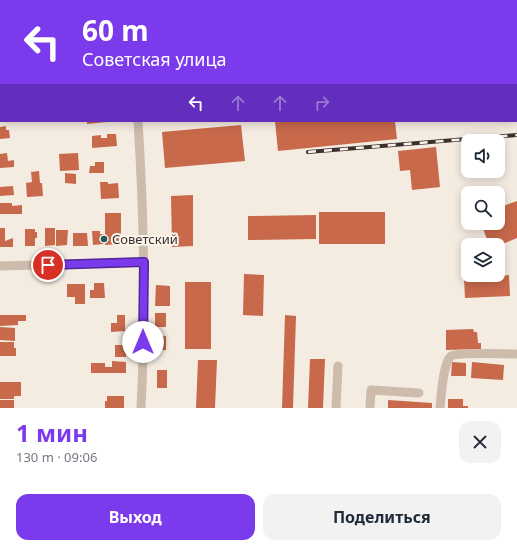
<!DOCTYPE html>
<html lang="ru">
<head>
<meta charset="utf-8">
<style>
  body { margin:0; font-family:"Noto Sans",sans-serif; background:#f2f2f3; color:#1f2937; height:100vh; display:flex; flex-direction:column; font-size:15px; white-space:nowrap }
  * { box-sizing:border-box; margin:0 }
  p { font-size:13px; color:#747a83 }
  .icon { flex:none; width:22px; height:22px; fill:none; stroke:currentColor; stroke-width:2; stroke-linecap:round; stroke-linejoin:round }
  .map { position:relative; height:408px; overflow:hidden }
  .details { display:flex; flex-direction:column; background:#fff; flex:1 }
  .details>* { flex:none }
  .top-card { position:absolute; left:0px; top:0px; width:517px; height:122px; box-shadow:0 2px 10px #0003; background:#7c3aed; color:#fff; overflow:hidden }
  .buttons { position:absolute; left:461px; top:134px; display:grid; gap:8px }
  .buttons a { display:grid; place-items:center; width:44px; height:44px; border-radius:8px; background:#fff; box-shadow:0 2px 10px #0003; font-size:20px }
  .pin { position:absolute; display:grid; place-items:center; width:34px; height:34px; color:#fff; margin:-17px; border:2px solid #fff; border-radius:50%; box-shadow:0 1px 4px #0007 }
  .me { position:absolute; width:44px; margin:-22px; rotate:0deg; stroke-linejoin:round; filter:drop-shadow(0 0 3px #0008) }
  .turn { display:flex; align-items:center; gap:14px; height:84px; padding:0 16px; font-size:18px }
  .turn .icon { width:52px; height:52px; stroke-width:2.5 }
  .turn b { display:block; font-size:28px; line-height:34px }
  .lanes { display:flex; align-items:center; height:38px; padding:0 16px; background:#0003; justify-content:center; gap:20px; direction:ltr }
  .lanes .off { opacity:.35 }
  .round { display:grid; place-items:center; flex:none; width:42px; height:42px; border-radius:12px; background:#f2f2f3 }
  .headline { display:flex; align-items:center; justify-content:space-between; height:68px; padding:0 16px }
  h1 { font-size:24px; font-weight:700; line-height:30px; color:#7c3aed }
  .action { display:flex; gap:8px; margin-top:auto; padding:8px 16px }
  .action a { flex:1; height:46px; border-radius:12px; background:#7c3aed; color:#fff; font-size:16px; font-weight:700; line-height:46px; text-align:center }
  .action a+a { background:#f2f2f3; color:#1f2937 }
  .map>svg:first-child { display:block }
</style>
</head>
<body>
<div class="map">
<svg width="517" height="408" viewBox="0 0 517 408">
  <rect width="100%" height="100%" fill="#f4ebe1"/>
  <path fill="#c8694b" d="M87,121H107V122L87,124Z
    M275,121H395L397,139L278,151Z
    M241,125L245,161L165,168L162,132Z
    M6,126V130H9L10,138L0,139V127Z
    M107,134H116L117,146L92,148V136L101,135V138H107Z
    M436,147L440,187L412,190L410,170L400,171L398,151Z
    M7,153L8,161L14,160V167L0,168V154Z
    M78,153L79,170L60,171L59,154Z
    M95,162H104V173H89L90,166H95Z
    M39,171L40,183H42L43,196L27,197L26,183L32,182L31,172Z
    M65,173L76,174V184L65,183Z
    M100,182H108V184L118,183L119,198L101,199Z
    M13,186L14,195L0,196V187Z
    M193,195V246L172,247L171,196Z
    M517,201V238L498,246L489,245L481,223H498V208Z
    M0,203H12V206L22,205V214H0Z
    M319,212H385V244H319Z
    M105,213H121V244L105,245Z
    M316,215V239L248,240V216Z
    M0,228H5V241L13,238V247H0Z
    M45,228H55V245L45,246Z
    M25,229H35V232H37V238H35V246H25Z
    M56,230H68L67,245L56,246Z
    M92,231H100V234H104V244L93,245Z
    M73,233H87L88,246H73Z
    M244,274L264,275L263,316L243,315Z
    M509,275L510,296L465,298L464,278Z
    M185,282H211V349H185Z
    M94,283H104L105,298H90V290H94Z
    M67,284H85V304H75V297H67Z
    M156,285L170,286V306H155Z
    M155,313H166V327H155Z
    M0,315H26V321H18V325L0,326Z
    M117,315H125V331L111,332V323H117Z
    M285,315L296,316L293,408H282Z
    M0,327L15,328V341L0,340Z
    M473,329L474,332H477L478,343H481V349L446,350V330Z
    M155,336H166V350H156Z
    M0,342H14V348H16V356H0Z
    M115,345H126V357H115Z
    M310,359H325L323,408H308Z
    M198,360H217L215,408H196Z
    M112,361L126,362V373H91V363H105V367H112Z
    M452,362L466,363V376H451Z
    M472,362L504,365L503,380L471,378Z
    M157,370H167V388H157Z
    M0,382H21V396H14V399H0Z
    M107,396H124V408H105V401H107Z
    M448,399H463V406H468V408H448Z
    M0,400H14V408H0Z
    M388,400L432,403V408H388Z"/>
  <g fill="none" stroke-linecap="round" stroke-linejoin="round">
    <path stroke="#cdbbac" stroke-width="9" d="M127,0L128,1
      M279,1L284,0
      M0,47H1
      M138,121C144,216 146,313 141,408
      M0,266L144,262
      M336,408L338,366
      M370,408L371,390L419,393
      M440,408C441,397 443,363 451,356C457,352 507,354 517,354"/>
    <g stroke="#3b302b" stroke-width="4">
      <path id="rail" d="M308,152L517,135"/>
    </g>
    <use href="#rail" stroke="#fbf5ee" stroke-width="2.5" stroke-dasharray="8" stroke-linecap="butt"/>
  </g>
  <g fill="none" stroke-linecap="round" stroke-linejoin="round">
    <g stroke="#51269a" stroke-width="10">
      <path id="route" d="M48,265L144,262L143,342"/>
    </g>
    <use href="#route" stroke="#7c3aed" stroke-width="7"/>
  </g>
  <circle fill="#1f5a5e" stroke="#fbf5ee" stroke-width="1.5" cx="104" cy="239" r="4"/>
  <g text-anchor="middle" stroke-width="4" stroke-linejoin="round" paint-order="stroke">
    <g font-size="13" fill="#3b302b" stroke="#fbf5ee" text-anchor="start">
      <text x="112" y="244">Советский</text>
    </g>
  </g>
</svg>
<div class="buttons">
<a><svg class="icon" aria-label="sound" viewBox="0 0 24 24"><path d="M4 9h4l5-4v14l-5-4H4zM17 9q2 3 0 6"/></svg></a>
<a><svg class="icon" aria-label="search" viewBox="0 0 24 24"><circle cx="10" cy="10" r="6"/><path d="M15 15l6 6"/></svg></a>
<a><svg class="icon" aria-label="layers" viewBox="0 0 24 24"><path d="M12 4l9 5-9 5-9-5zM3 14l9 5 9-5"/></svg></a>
</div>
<div class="pin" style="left:48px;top:265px;background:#d93025"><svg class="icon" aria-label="arrive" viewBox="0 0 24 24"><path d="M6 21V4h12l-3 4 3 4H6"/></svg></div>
<svg class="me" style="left:143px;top:342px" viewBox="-20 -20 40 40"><circle r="19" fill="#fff"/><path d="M0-13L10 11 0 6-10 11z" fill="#7c3aed"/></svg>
<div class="top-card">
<div class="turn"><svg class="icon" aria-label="left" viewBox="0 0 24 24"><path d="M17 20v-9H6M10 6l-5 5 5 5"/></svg><div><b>60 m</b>Советская улица</div></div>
<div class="lanes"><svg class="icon" aria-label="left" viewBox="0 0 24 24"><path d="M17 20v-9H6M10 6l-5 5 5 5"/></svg><svg class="icon off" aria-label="ahead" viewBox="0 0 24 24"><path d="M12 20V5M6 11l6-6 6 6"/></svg><svg class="icon off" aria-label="ahead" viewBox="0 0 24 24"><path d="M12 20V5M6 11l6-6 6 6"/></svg><svg class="icon off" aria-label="right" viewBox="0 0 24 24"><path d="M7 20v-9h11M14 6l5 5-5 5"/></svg></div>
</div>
</div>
<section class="details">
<div class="headline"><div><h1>1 мин</h1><p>130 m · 09:06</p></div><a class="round"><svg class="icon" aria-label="close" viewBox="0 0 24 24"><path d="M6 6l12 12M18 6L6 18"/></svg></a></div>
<div class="action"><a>Выход</a><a>Поделиться</a></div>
</section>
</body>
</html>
